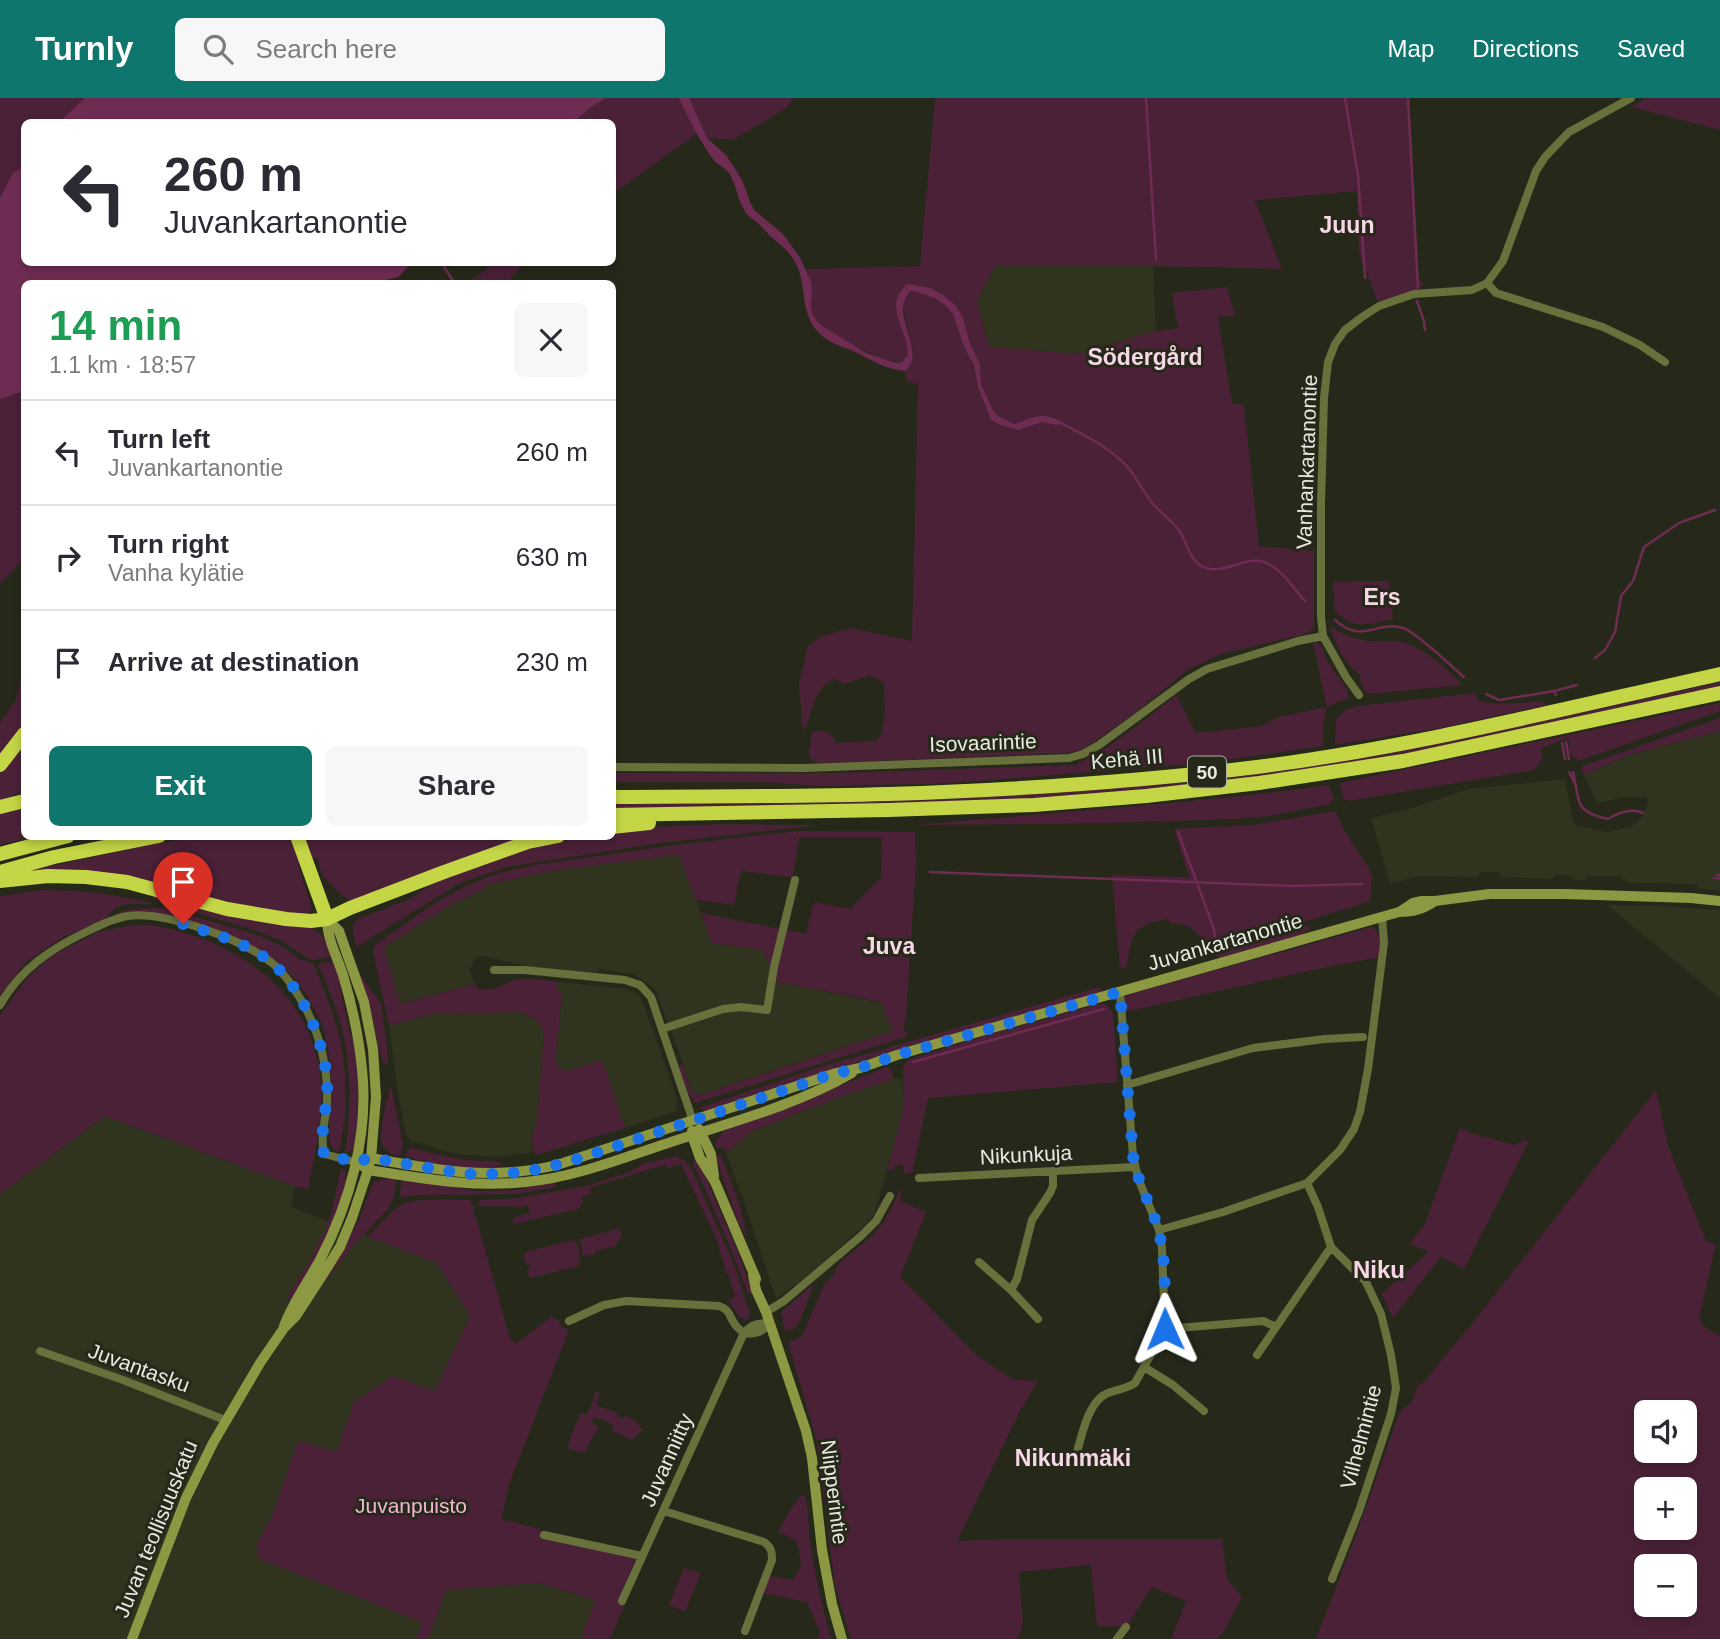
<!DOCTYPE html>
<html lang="en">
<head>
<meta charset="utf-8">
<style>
  body { margin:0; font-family:Arial,sans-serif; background:#f7f7f7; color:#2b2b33; height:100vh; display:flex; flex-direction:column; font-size:26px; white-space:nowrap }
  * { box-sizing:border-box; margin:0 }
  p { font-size:23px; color:#7c7c81 }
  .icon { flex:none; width:38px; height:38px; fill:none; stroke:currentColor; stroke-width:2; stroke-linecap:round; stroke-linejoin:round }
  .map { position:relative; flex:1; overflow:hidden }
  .side { position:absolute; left:21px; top:182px; width:595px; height:560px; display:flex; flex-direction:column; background:#fff; border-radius:10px; box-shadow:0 4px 10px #0003 }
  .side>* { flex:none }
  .banner { position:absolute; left:21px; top:21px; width:595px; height:147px; border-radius:10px; box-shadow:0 4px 10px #0003; background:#fff; color:#2b2b33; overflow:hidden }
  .controls { position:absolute; left:1634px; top:1302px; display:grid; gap:14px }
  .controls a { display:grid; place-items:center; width:63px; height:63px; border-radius:10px; background:#fff; box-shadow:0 4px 10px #0003; font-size:35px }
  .pin { position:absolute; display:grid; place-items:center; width:60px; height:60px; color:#fff; margin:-72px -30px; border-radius:50% 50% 50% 0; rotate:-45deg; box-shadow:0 0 7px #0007 }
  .pin .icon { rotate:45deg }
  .me { position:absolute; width:77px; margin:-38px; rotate:359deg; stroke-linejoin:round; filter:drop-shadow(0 0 5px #0008) }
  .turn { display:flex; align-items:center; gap:24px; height:147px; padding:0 28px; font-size:32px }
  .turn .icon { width:91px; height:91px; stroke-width:2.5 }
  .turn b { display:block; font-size:49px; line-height:60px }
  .round { display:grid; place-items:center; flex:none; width:74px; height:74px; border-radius:10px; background:#f7f7f7 }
  .overview { display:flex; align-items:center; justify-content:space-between; height:119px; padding:0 28px }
  h1 { font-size:42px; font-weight:600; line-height:52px; color:#1e9e55 }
  .action { display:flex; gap:14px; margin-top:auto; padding:14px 28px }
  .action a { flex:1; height:80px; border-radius:10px; background:#0f766e; color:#fff; font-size:28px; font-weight:600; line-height:80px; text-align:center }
  .action a+a { background:#f7f7f7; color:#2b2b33 }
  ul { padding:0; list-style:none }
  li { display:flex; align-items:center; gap:21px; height:105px; padding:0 28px; border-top:2px solid #e1e1e2 }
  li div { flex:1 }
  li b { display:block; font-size:26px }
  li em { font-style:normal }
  header { display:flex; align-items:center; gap:42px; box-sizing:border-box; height:98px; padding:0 35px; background:#0f766e; color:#fff }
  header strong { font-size:33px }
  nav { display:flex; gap:38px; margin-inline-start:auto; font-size:24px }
  .search { width:490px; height:63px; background:#f7f7f7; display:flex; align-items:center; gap:18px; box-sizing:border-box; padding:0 24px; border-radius:10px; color:#7c7c81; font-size:26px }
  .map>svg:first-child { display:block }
</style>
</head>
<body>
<header>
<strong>Turnly</strong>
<div class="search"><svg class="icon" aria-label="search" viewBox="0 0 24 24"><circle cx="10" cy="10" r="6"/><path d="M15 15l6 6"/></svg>Search here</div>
<nav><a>Map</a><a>Directions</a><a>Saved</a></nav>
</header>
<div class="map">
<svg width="1720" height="1541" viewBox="0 0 1720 1541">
  <rect width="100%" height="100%" fill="#26291a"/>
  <path fill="#30331e" d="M995,168H1153L1156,233L1080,256L989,249L977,202Z
    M1720,633V793L1698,790L1697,786L1631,785L1619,778H1588L1584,782L1573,781L1569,777H1556L1551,781L1501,779L1499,774H1480L1478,779L1419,778L1390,786L1371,720L1407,712L1469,691L1565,681L1573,723L1578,728L1607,734L1631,729L1642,719L1648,705L1646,699H1624L1597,705L1584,677L1628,657Z
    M679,756L712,845L763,852L777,884L881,905L893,933L700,997L691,994L681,960L655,891L634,876L599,871L598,875L526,868L483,858L478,859L474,863L469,873L475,886L399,906L383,849L454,805L485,791L484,787L563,771Z
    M1607,807L1658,808L1720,812V900Z
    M558,884L626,891L635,895L641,899L677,1001L676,1013L625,1030L623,1025L556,969V959L562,896L557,894Z
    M521,914L538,923L544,935L537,1024L532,1037L531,1047L534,1054L497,1059L468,1057L447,1054L410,1042L406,1036L398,995L389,927L435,916Z
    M902,980L903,1012L896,1042L874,1117L865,1127L806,1179L776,1201L744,1103L726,1055L752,1033L837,1000L893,981Z
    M105,1018L295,1088L291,1109L437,1165L470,1218L435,1294L354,1304L337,1355L271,1421L258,1443L257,1459L433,1528L446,1492L539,1485L595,1502L581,1541H0V1096Z"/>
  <path fill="#4b2138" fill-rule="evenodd" d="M0,0H144L127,24H24V164L412,165L398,179L372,185L24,186V461L0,485Z
    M493,0H794L786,10L733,42L707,40L696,36L613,96L612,24H463Z
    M935,0H1408L1418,181L1424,187L1416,192L1378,204L1359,155L1357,93L1255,102L1282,171L1153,168H995L977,202L989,249L1080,256L1156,233L1178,230L1172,195L1227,189L1235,217L1218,219L1232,305L1244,307L1259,448L1314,453V530L1305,536L1221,556L1189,571L1136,614L1101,639L1082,652L1066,655L825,665L816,664L810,660L809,653L812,635C822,630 832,635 836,645L876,643C888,632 884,602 884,585L870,577L845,586L834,581C815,589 812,612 806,629L803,632L799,585L808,548L822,538L850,530L912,543L918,286L906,282L905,273L910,270L913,253L903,208L910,193H915L936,201L945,207L953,216L964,249L974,267L978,289L991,322L997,326L1007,329L1026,330L1043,324L1055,327V319C1037,315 1031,321 1014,326L998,318L993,312L981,286L980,266L970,246L963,219L956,208L943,197L907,186L897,215L908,250V257L902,264C883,266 819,233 812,215C810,208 812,200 812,193C812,185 809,179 806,171L920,168Z
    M1645,0H1720V32L1632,9Z
    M489,165V164L523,165L507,185H467L489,170Z
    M1389,483L1393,521C1369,526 1355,532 1335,514L1333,484Z
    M1330,528C1343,536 1356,543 1371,543C1381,544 1395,541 1404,544C1426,552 1447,570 1462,587L1367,596L1360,583L1361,577C1346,567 1334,546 1330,528Z
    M1313,544L1317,545L1323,550L1325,559L1348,593V600L1327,609L1323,627V648L1205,665L951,685L820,688L761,684H613V675H833L1075,667C1113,649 1144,623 1176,597L1196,635L1262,628L1279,619L1327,609Z
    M24,568V627L0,658V625L16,602Z
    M1720,584V588L1435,650L1363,663L1215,684L1068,699L994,703L613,711L612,706C764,705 916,704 1067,694C1118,690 1168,687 1218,681C1388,660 1554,621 1720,584Z
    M1476,595L1478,603C1499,608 1520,605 1542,603L1547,607L1440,630L1335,647L1336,622L1345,612L1359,608Z
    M1720,605V613L1578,663L1570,655L1568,641C1558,643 1550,647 1541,650L1543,660L1534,672L1348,703L1343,700L1340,685Z
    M1720,620V633L1628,657L1584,677L1581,669L1585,667Z
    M24,644V693L0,703V674Z
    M1329,687L1334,701L1330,706L1269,718L1237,721L1104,725L918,727C1055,714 1193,706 1329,687Z
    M24,710V738L30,739L0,747V716Z
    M1335,713L1344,732L1369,770L1372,778L1370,803L1211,853C1201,837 1190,824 1170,825L1169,821L1151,824L1138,831L1132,841L1126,870L1120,869L1112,777L1189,779L1174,731L1253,727Z
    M810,727V728L660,745L507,769L460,785L356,849C354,839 349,829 358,821L410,801L436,783L535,749L583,739L612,738L613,734C677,724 745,727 810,727Z
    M800,733L915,734L916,765L906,919L903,930L908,938L695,1005L688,995L679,968L682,964L691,994L700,997L893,933L881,904L777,884L763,852L712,845L701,815L806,836L814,804L850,811L881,780L882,739H799L793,779L741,773L734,807L696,802L679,757L563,771L485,787V791L454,805L384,849L400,906L475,886L478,891C495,895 507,882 523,881C534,880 547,883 558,884L557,893L562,895L556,959L557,969L567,973L602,962L625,1030L536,1057C529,1045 532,1036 537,1024L544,935L538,923L521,914L435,916L389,927L373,854L374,848C407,825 440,798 478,783C514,768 555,764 593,759C662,748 730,740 800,733Z
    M207,739H529L354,805L340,796L322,777L317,759L298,766L312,811L306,817L301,818L34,774L32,772L163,744Z
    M43,792C84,792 115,796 154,806H129L116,809L103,823L65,838L26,864L0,897V798Z
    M154,795L309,829C324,835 327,845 332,859L313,862L307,860L282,843L257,833L152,801Z
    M165,810L258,837L280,847L299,861L314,866C321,885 329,904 335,923C348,965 349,1012 339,1054C331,1051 330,1045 329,1037L332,987L329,959L323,927L307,898L296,882L282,868L265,856L163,817L110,820C125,807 146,811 165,810Z
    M134,827C145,828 156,827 166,830C246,848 313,898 321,985C324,1018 314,1058 308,1091L295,1088L105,1018L0,1096V917L28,879L53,857L98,834Z
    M1307,827L1309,828L1310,831L1297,839L1220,860L1215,857Z
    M1371,829C1383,835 1380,847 1380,859L1312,872L1124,914L1123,904L1126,898L1134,895Z
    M333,863L339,879L342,899L350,935L355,944L359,970L357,1039L353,1052L345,1055C351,1011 352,967 340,923C334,904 326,885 318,866Z
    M360,876L381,906L387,948L388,966H384L378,948L372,917Z
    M1100,889L1101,894L899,951L715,1012L705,1013L699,1010L817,970Z
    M1103,905L1109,909L1113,916L1118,984L928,1000L912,1075L903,1076L904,1069L902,1067L894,1068L893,1073L888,1071L903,1012V969L908,962L980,939Z
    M885,970H889L892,972L893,981L837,1000L752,1033L726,1055L724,1050H716V1043L725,1032Z
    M390,987L391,989L403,1046L400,1058C369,1053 385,1023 386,1002H388Z
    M1656,992L1668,1048L1706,1143L1716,1147L1699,1220L1703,1228L1720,1238V1541H1316L1355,1440L1400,1313L1412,1304L1418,1287L1424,1284L1475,1222ZM1685,1314V1353H1647V1314ZM1685,1391V1430H1647V1391ZM1647,1468H1685V1507H1647Z
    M1460,1030L1470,1035L1515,1047L1526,1042L1529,1043L1464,1171L1441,1159L1393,1220L1382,1196L1429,1153L1409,1146L1424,1128Z
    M411,1050C430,1054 447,1060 466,1062C478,1064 493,1061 504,1066C483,1076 426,1068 406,1057L407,1053Z
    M675,1058L685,1063L692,1072L733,1164L749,1213L750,1216L748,1221C738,1223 733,1209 728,1201L735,1199L729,1177H727L716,1140L681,1066L668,1070L667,1066L589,1090L591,1096L581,1099L583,1106L578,1111L514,1126L513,1120L530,1115L528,1107L517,1110L514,1108H478L480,1102L512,1101L586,1088L630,1074L643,1066Z
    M719,1058L722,1060L741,1111L747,1141L737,1121L716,1059Z
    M698,1063L734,1144L753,1195L748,1196C732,1151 714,1109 693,1066L694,1064Z
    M341,1070L345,1073C350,1087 329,1136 322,1151C313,1169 301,1186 292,1204L289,1201L288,1198L311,1161L324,1135L331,1116Z
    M389,1080H397L394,1098L389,1110L350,1151L322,1187L359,1122L369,1094L374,1084Z
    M402,1081L476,1093L516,1092L555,1084L556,1089L517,1096L417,1097L404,1099H401L400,1095Z
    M902,1088L900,1103L926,1114L900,1179L976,1257L1014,1282L1038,1283L1021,1311L957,1443L1007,1441H1222L1227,1481L1242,1499L1223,1535L1216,1541H1171L1186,1503L1152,1489L1126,1529L1097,1528L1091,1467L1019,1474L1023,1526L1018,1541H851L835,1488L817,1343L788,1245L802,1238L825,1185L835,1175L840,1164L871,1139L880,1129L890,1113Z
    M471,1102L510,1240L516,1246L551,1219L558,1222L562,1229L569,1232L510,1384L501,1421L540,1431L542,1441L636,1460L618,1503L625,1506L610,1541H581L595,1502L539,1485L446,1492L428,1541H416L422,1524L257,1460L258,1443L271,1421L298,1343L337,1354L354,1304L393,1278L435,1293L470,1218L437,1165L368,1139C378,1128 388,1116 400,1108C413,1099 454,1102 471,1102Z
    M618,1131L620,1132L622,1138L619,1140V1144L616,1145V1148L595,1153V1156L583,1158L580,1141Z
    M574,1142C579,1147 582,1161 578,1168L532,1180L529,1179L527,1172L531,1170L529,1166L526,1167L524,1157L526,1154Z
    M814,1186L799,1225L794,1231L785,1233L781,1214Z
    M596,1294L600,1295L596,1307L618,1315L617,1319L623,1321L624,1317L634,1322L643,1331L632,1342L611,1332L613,1326L594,1319L592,1325L599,1329L589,1345L585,1355L567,1350L580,1315L587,1317Z
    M803,1395C811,1409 807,1428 810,1444C815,1477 822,1509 831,1541H818L820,1534L807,1504L762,1495L770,1478L793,1482L801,1468L797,1443L778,1434L792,1409Z
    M684,1470L701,1475L685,1514L669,1507Z"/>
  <path fill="#6f2c52" d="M85,0H606L591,9L574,24H59Z
    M679,0H689L707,40L726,57L734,69L743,84L750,104L755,113L782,135L799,158L811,183L812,195L811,207L812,215L817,223L824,229L866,255L896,265L902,264L908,257C908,231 882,209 907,186L930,190L943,197L956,208L963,219L970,246L980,266L981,286L993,312L998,318L1014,326C1034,320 1042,312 1062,324V326L1055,327L1043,324L1018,332L1000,327L991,322L978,289L974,267L964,249L953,216L945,207L936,201L915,193H910C907,198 904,203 903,208C901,227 924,260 905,273C887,272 872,262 855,254C842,248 828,245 818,234C799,214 808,187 795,164C789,152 779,146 769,137C766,133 762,129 758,125C754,122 749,119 746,115C738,104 737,88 729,75C725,69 717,67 713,61C699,42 689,21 679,0Z
    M24,68V164L412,165L398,179L372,185L24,186V293L0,301V100L13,75Z"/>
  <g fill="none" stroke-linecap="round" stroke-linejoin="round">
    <path stroke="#6f2c52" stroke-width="2.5" d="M1146,0L1156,162
      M1345,0L1358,77L1365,180
      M1408,0L1418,190
      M441,164L455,186
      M1417,203L1424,223L1425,232
      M1059,324C1084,337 1112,350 1130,372C1139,384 1145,397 1155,408C1162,416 1171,422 1178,431C1187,442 1187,458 1200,467C1221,481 1245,455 1267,465C1283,473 1293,490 1305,503
      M1335,522C1363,547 1376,522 1403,530C1415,533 1452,569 1464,579
      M1595,560L1605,552L1615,534L1621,498L1633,483L1644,449L1679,425L1715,412
      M1554,593L1577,587
      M1486,596L1499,602L1554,593L1556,597
      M1566,644L1569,661
      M1562,645L1565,661
      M1569,674L1574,684
      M1573,674C1580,704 1574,714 1608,721C1618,715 1632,710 1643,715
      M1178,734L1213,828L1216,843
      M930,774L1294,788L1362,786
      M1717,777H1720
      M1714,780H1720
      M913,964L1104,911"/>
    <path stroke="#68703c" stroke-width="8" d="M1487,185L1496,195L1603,229L1640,247L1665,264
      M1359,597L1346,579L1323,538L1321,519V405L1324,300L1328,264L1335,246L1345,232L1362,219L1379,208L1414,196L1472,192L1487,185L1503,163L1536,73L1545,59L1569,34L1631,0
      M612,669L805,670L1069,660L1083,656L1099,647L1189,581L1207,571L1298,543L1323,538
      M494,872H525L625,882L640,887L651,899L693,1023
      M0,907C20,871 52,850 88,833C100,827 114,820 128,818C164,813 238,840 268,862C284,873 297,894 306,911C321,940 328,972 327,1004C326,1021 320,1038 324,1056L355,1064
      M662,931L723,911L741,909L767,912L774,869L795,782
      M1127,987L1253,950L1325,941L1363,939
      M919,1080L1134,1069
      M1307,1085L1318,1109L1331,1149L1366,1184L1381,1216L1391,1257L1396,1290L1391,1316L1359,1413L1332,1481
      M1159,1132L1223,1114L1307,1085L1340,1052L1354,1031L1360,1014L1368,971L1384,845L1382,819
      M979,1164L1011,1192L1038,1221
      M1011,1192L1017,1181L1032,1122L1050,1095L1053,1088V1073
      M766,1214L784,1203L861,1138L876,1123L890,1098
      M569,1223L604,1207L626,1203L719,1208C731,1212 729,1219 736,1228C738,1230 741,1233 744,1235
      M1165,1231L1263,1223L1276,1229
      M744,1235C756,1237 762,1234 770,1225
      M40,1253L123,1282L225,1322
      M1257,1257L1331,1149
      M1144,1269L1173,1287L1204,1313
      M1077,1354C1082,1336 1089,1302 1108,1295C1117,1291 1127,1291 1135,1285L1165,1231L1162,1150L1159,1132L1138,1080L1133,1058L1120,894
      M664,1413L764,1444C771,1449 772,1453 772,1462L745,1533
      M544,1437L642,1458
      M622,1503L744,1235C752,1226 758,1225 770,1225
      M1117,1541L1126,1529"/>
    <path stroke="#8d9942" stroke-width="10" d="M1401,813L1413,805L1422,803H1435L1489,796H1565L1691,800L1720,803
      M699,1031L711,1056L714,1078
      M692,1033V1037L700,1060L715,1084L756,1181
      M355,1064L371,1060C436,1072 490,1083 557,1067L833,976L860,970L897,957L1399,814C1414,814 1423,811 1435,803
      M364,1069L368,1072C421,1080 472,1090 526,1084C577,1079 625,1059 674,1043C732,1024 799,1006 852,975
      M753,1177L756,1192L766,1214L806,1333L812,1360L822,1452L832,1506L842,1541
      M284,1228C293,1204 308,1184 320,1162C350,1104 369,1037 362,971C359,940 352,907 343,877C337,858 327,841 327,821
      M132,1541L186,1400L213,1345L260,1265L284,1230L296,1218L325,1173L340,1149L352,1120L368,1072L371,1060L376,999L373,951L364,904L339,833L327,821"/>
    <path stroke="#c4d545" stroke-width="14" d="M0,667L24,636
      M612,699C704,698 796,699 888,696C1011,692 1135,684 1257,669C1414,649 1566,610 1720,576
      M0,709L24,703
      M612,717L888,712L1034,707L1146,698L1259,685L1403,663L1720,595
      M612,729L649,725
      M297,738L327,821
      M0,756L68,738
      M0,774L54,759L159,738
      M0,783L48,778L86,779L127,784L227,811L286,821L311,823L327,821L350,810L444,774L528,744L558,738"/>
  </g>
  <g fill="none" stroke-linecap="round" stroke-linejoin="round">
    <path stroke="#1a73e8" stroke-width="12" stroke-dasharray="0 21.6" d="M183,826C212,835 244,844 268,862C301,886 323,941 327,981C329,1006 319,1031 324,1056L355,1064L371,1060L465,1076H491L525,1074L565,1065L833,976L860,970L897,957L1120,894L1133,1058C1137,1084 1151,1106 1158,1131C1167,1163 1164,1199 1165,1231"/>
  </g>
  <g text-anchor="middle" stroke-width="6" stroke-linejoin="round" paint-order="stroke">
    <rect fill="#26291a" stroke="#aeb0a5" stroke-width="2" x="1188" y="658.5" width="38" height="31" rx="5"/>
    <g font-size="19" font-weight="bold" fill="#e8eae1">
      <text x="1207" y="681">50</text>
    </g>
    <g font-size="21" fill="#e8eae1" stroke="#26291a">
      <text transform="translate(1307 364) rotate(-88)" y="7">Vanhankartanontie</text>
      <text transform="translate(983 645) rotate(-2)" y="7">Isovaarintie</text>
      <text transform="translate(1127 661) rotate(-5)" y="7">Kehä III</text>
      <text transform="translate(1225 844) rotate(-16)" y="7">Juvankartanontie</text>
      <text transform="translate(1026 1057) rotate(-3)" y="7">Nikunkuja</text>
      <text transform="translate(139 1270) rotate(20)" y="7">Juvantasku</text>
      <text transform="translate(1361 1339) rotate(-75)" y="7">Vilhelmintie</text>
      <text transform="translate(667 1362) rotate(-66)" y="7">Juvanniitty</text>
      <text transform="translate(834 1394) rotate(83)" y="7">Niipperintie</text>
      <text transform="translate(156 1431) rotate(-68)" y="7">Juvan teollisuuskatu</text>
    </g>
    <g font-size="21" fill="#f3b5d4" stroke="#26291a">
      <text x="411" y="1415">Juvanpuisto</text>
    </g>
    <g font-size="23" font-weight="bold" fill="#f7d7e6" stroke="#26291a">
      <text x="1347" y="135">Juun</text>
      <text x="1145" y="267">Södergård</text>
      <text x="1382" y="507">Ers</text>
      <text x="889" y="856">Juva</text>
      <text x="1073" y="1368">Nikunmäki</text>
    </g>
    <g font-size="24" font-weight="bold" fill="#f7d7e6" stroke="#26291a">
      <text x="1379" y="1180">Niku</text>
    </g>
  </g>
</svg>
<div class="controls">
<a><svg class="icon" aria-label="sound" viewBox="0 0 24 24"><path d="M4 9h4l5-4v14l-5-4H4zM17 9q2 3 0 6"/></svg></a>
<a>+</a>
<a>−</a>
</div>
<div class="pin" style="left:183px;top:826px;background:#d93025"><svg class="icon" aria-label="arrive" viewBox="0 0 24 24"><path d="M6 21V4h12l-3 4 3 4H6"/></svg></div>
<svg class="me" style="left:1165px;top:1231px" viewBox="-20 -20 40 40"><path d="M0-17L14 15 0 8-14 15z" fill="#1a73e8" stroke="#fff" stroke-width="4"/></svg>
<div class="banner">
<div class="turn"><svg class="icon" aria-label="left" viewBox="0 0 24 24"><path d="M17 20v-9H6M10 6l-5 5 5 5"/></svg><div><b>260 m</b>Juvankartanontie</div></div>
</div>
<section class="side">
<div class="overview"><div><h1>14 min</h1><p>1.1 km · 18:57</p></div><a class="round"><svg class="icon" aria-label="close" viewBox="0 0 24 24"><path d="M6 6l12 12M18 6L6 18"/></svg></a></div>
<ul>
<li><svg class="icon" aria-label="left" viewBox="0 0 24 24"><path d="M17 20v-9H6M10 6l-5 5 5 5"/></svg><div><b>Turn left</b><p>Juvankartanontie</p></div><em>260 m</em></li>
<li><svg class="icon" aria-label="right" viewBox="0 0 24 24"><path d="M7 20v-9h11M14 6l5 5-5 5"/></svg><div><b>Turn right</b><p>Vanha kylätie</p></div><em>630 m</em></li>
<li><svg class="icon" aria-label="arrive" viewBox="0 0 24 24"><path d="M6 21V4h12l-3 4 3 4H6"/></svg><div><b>Arrive at destination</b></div><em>230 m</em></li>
</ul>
<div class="action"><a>Exit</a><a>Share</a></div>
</section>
</div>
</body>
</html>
